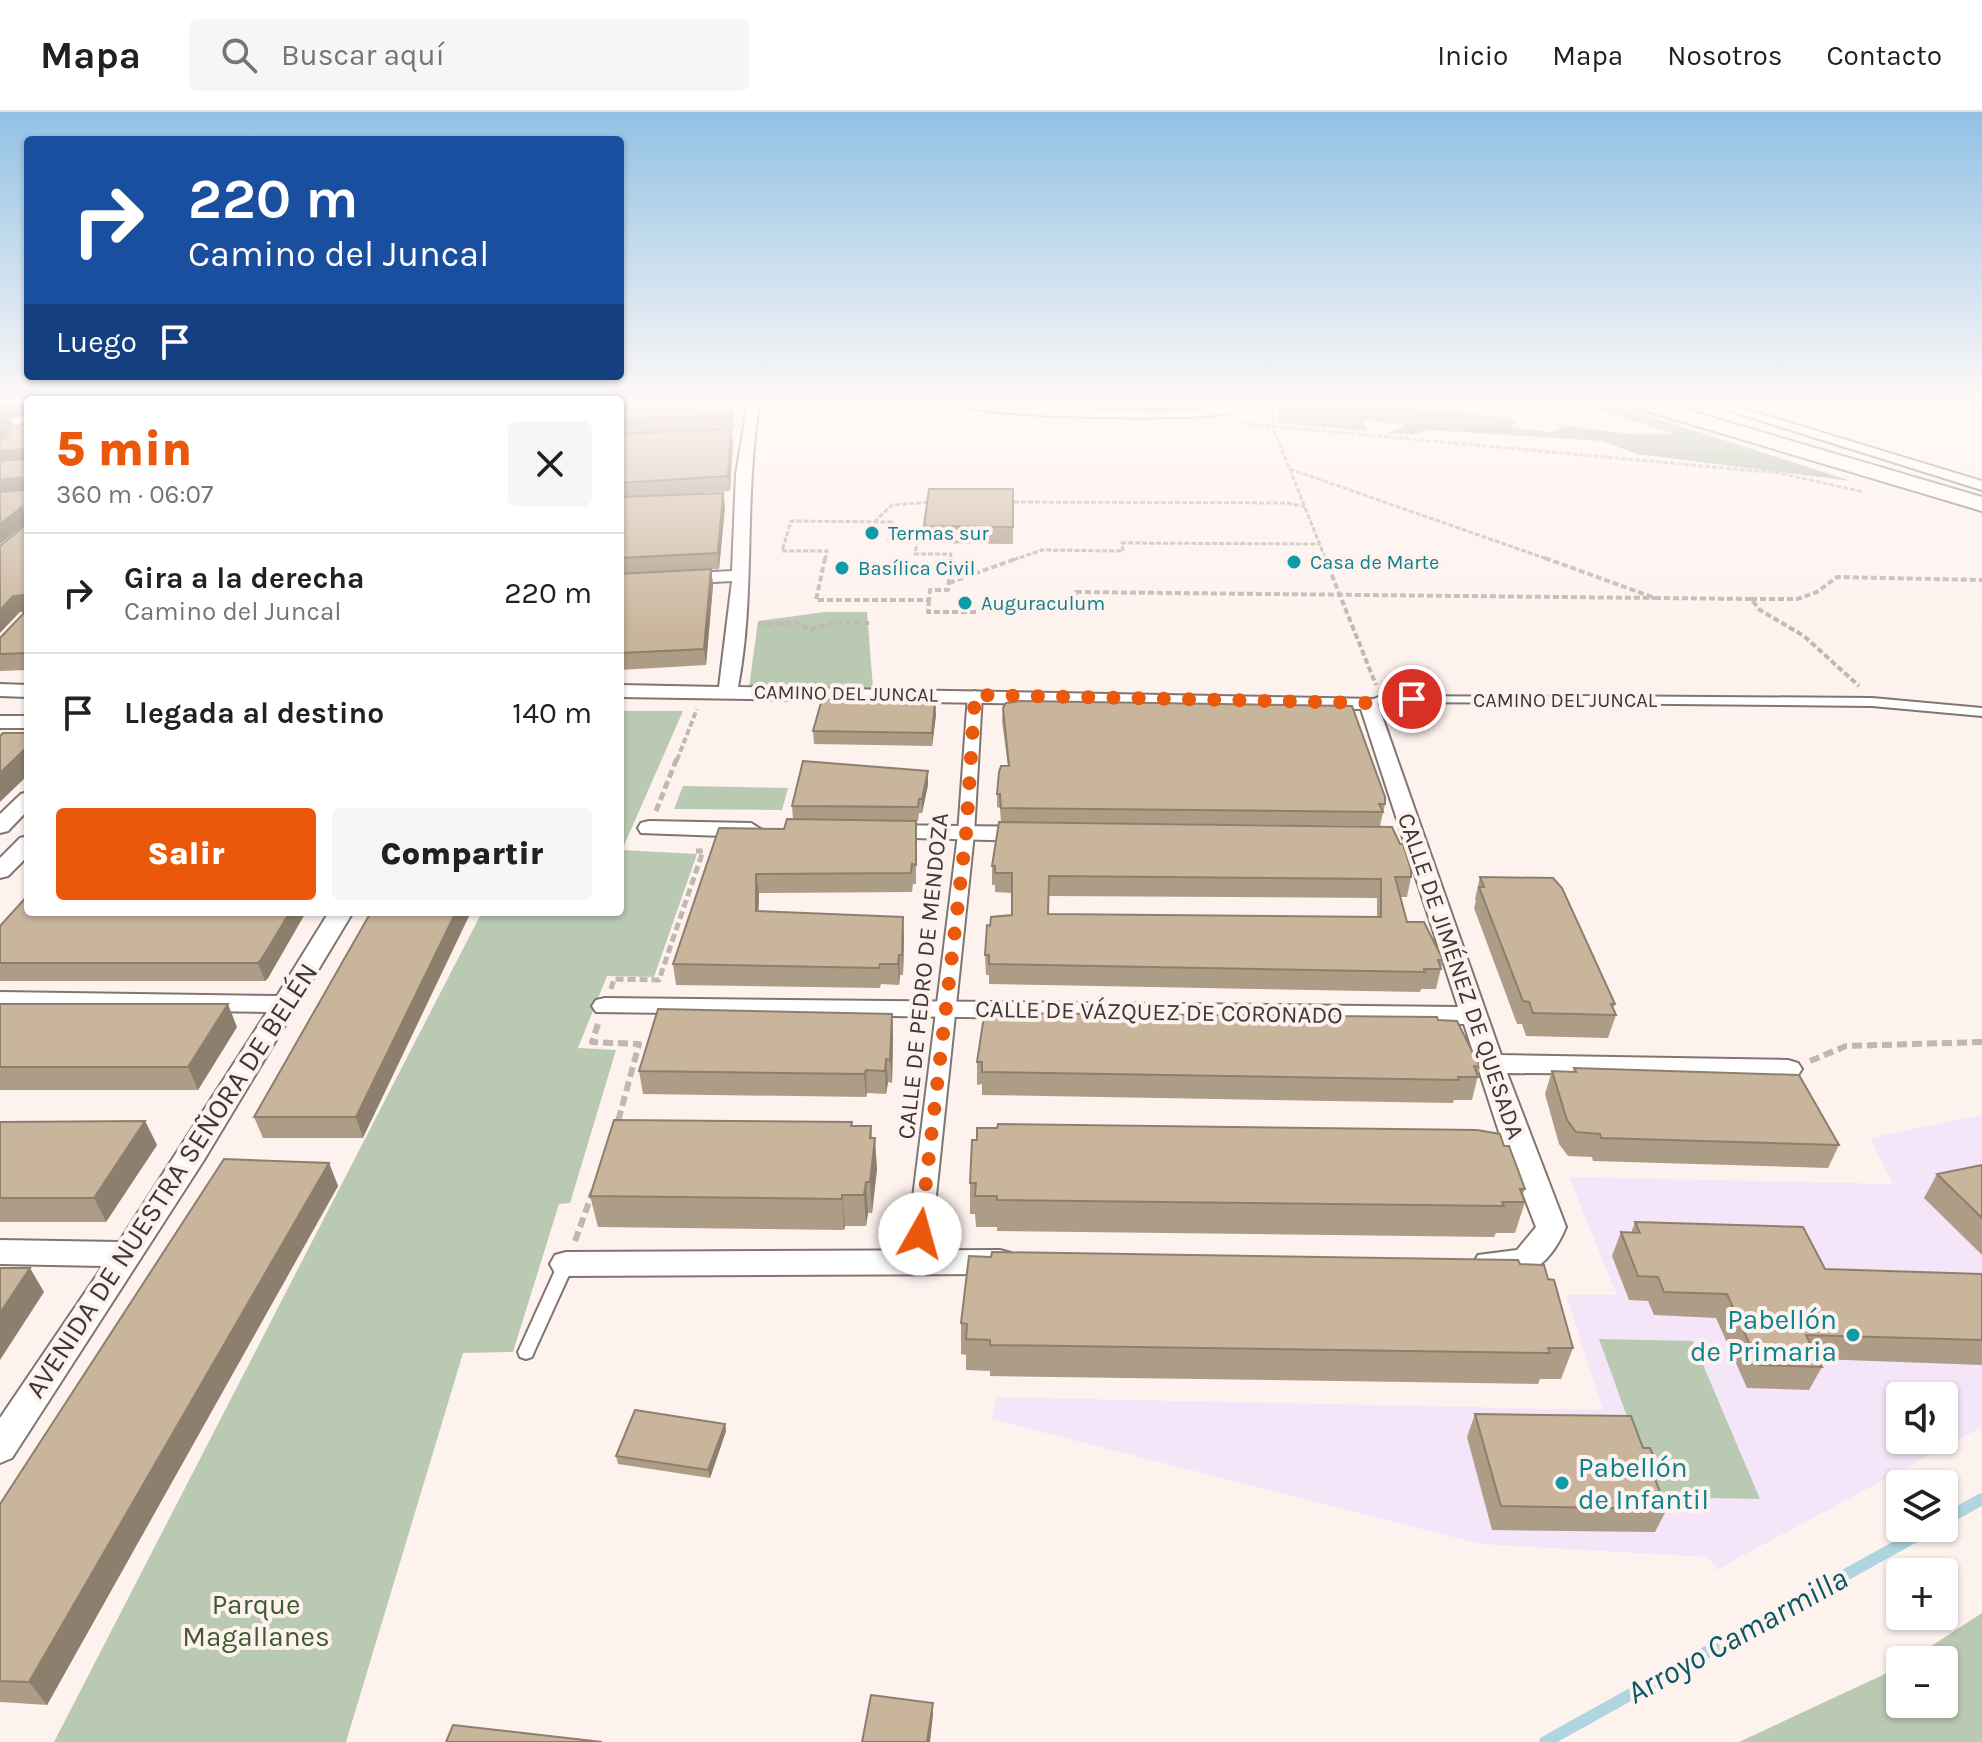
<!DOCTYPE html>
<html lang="es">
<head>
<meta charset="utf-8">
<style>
  body { margin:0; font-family:Karla,sans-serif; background:#f6f6f6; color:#202124; height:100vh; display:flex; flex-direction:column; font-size:30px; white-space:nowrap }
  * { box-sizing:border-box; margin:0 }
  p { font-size:26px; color:#757577 }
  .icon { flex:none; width:44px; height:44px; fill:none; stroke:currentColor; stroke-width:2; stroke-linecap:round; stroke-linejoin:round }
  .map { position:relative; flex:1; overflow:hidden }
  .side { position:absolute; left:24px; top:284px; width:600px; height:520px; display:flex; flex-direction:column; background:#fff; border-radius:8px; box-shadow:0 2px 6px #0004 }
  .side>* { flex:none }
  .banner { position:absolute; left:24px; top:24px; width:600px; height:244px; border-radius:8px; box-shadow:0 2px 6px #0004; background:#1a4fa0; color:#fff; overflow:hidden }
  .tools { position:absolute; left:1886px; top:1270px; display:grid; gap:16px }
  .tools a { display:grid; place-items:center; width:72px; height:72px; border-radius:8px; background:#fff; box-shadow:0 2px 6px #0004; font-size:40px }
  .pin { position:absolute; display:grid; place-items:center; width:68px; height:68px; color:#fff; margin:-34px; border:4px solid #fff; border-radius:50%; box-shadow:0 2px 8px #0007 }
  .me { position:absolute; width:88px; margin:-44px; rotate:7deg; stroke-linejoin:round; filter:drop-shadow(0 0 6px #0008) }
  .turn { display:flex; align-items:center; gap:28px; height:168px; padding:0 32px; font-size:36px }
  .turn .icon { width:104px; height:104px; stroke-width:2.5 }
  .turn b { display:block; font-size:56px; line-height:68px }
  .then { display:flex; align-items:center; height:76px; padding:0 32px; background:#0003; gap:16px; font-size:30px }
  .round { display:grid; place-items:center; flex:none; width:84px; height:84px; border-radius:8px; background:#f6f6f6 }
  .summary { display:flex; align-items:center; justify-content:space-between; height:136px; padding:0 32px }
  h1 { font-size:48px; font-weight:800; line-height:60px; color:#ea580c }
  .primary-button { display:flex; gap:16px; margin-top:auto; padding:16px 32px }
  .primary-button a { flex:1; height:92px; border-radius:8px; background:#ea580c; color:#fff; font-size:32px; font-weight:800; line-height:92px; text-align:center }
  .primary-button a+a { background:#f6f6f6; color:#202124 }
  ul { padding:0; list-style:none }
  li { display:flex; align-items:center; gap:24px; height:120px; padding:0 32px; border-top:2px solid #e0e0e0 }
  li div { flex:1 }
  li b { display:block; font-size:30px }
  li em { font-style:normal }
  header { display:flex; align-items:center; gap:48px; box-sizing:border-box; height:112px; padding:0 40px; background:#fff; border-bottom:2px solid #e0e0e0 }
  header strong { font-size:38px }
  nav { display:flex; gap:44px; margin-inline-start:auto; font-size:28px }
  .search { width:560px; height:72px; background:#f6f6f6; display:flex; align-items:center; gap:20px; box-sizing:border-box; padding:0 28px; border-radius:8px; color:#757577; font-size:30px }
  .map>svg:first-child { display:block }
</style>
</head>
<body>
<header>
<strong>Mapa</strong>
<div class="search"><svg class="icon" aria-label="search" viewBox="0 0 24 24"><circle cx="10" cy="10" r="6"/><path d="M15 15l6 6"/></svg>Buscar aquí</div>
<nav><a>Inicio</a><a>Mapa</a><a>Nosotros</a><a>Contacto</a></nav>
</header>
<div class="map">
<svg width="1982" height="1630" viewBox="0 0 1982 1630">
  <rect width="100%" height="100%" fill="#fef2ee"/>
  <path fill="#f4e5f9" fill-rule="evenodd" d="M1982,1003V1315L1716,1458L1708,1445L1480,1432L991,1307L997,1285L1603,1298L1566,1183H1617L1569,1065L1893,1072L1870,1026ZM1900,1284H1944V1328H1900Z"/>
  <path fill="#b9c9b2" d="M824,500H867L873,576L749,575L758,509Z
    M620,599H683L622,738L697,742L654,865L607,864L578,936L616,938L570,1091L559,1092L513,1240L463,1241L346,1630H54L482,800H620Z
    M683,674L788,676L782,698L674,697Z
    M1599,1227L1693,1229L1760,1387L1656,1385Z
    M1982,1501V1630H1739L1900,1555V1592H1944V1548H1910Z"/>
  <path fill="#a3b59b" d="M996,290H1244L1145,302Z
    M1277,290C1346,290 1412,295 1480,303C1494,305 1503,302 1515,309L1512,316L1551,320L1563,316L1550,312L1630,322H1673L1575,290H1605L1851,369L1637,342L1602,329L1430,318L1411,323L1387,321L1406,313L1362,308L1367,319L1279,311Z"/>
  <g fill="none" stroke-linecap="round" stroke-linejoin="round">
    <path stroke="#afd5de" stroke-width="12" d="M1944,1408L1982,1387
      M1545,1630L1930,1416"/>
    <g stroke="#817570" stroke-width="4">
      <path id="service" d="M1381,584L1572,585L1577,588L1572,591L1382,590L1369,594L1364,591Z
        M566,1146L572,1148L574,1152L534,1240L532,1245L526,1247L520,1245L518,1240L558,1152L560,1148Z"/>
    </g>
    <g stroke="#817570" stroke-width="4">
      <path id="pedestrian" d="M975,579L982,583L974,722L929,1150L925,1156L917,1159L909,1156L905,1150L958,722L968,583Z
        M1572,584L1872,586L1982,596V604L1872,594L1567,591V585Z"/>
    </g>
    <g stroke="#817570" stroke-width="4">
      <path id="minor" d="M748,290H760C743,385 756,481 738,575L1376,587L1501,943L1788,948L1798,951L1802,957L1798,963L1507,961L1566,1115C1550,1154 1522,1175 1478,1161L1473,1152L1478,1143L1517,1138L1536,1115L1499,1020L1464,912L596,900L592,894L596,888L605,886L1458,895L1361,597L620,585V573L719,575L732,469L620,475V465L732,459L736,362Z
        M950,290L1153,300L1193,299L1242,290C1236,296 1230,301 1221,302C1186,309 973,306 950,290Z
        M1701,290H1721L1982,369V378Z
        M28,304V312L0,314V306Z
        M0,572L28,573V585L0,584Z
        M0,604H28V616H0Z
        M28,680V698L8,719L0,721V702L21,682Z
        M649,709L751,711L762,718L751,725L641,721L638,716L641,711Z
        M884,713L1027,715L1038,722L1027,729L876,725L873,720Z
        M28,724V744L8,764L0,766V746L20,726Z
        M329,800H353L204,1048L12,1346L0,1351V1306L103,1154L0,1152V1128L119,1130L267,900L0,896V880L277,884Z
        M1000,1138L1011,1141L1016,1150L1011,1159L1000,1162L566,1164L555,1161L550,1152L555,1143L566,1140Z"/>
    </g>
    <g stroke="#817570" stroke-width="4">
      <path id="primary" d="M1627,290H1659L1982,385V399L1630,294Z"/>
    </g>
    <path stroke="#c0b6b2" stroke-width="3" stroke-dasharray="5 2" stroke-linecap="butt" d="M1271,290L1274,318L1326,448
      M1250,295L1273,299
      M1238,311L1778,361L1864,380
      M1290,357L1550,448
      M1007,390L1288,391L1305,395
      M874,410L892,393L933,390
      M825,448L827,439H782L791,409L892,410L889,429L917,430L915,442H951L950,448
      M1013,448L1042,438L1123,439L1122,431L1320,432"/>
    <path stroke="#c0b6b2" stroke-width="4" stroke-dasharray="6 3" stroke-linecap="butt" d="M825,446L816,488H929L930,478H948L951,446
      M1325,446L1376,573
      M1545,446L1655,486L1751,487L1760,498L1804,524L1859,574
      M949,471L1018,446
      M1751,487H1797L1817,480L1837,465L1982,468
      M929,488L928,500H994V492L1075,493L1076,480L1655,486
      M758,512L797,511L811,518L832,511H872
      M677,648L697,597"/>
    <path stroke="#c0b6b2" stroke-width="5" stroke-dasharray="8 4" stroke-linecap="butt" d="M656,699L677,646
      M611,877L614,867L659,868L703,739H696"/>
    <path stroke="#c0b6b2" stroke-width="6" stroke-dasharray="10 5" stroke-linecap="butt" d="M598,912L592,930L639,932L617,1013
      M1810,949L1846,934L1982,930
      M575,1129L593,1079"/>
    <use href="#service" fill="#fff" fill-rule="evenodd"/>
    <use href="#pedestrian" fill="#fff" fill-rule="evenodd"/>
    <use href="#minor" fill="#fff" fill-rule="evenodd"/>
    <use href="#primary" fill="#fff" fill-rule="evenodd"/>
  </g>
  <path fill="#ad9c86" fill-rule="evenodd" d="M0,290H28V558L0,559V526L23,502V499L20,500L24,414V413L0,432V330L25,310V302L9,303L14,316L0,329Z
    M620,290H731L734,316L620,322Z
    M620,322L733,330L730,379L653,384L723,381L725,395L719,457L620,462Z
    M1013,377V432L925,431L924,414Z
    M711,457L713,473L706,553L620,558V462Z
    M935,590L936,603L932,634L814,632L813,619Z
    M1003,596L1385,692L1380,714L1023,710L1411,765L1407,785H1400L1407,810L1443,848L1436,877H1421L1420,880L989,872V863H986L985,843L990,814L1012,803V781L995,780V773H992V754L1001,710L1000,696L997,695V682L1008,654L1002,609ZM1048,784L1377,786V805L1048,802Z
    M928,673L922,701H919L918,709H916V772H913L912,780L759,781L758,799L904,825L903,863H900L899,873L881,872L880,876L676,873L673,852L793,707L792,694Z
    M1480,765L1615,892L1613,897L1616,903L1608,926L1526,924L1522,912H1517L1474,796L1476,789L1475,787Z
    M306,800L268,866L265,869H0V814Z
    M371,800L363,1026H263L254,1005Z
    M0,892L237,915L198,978H0Z
    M892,902L893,925L892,971L888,970L886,982L867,981L866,985L643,982L639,959Z
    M1438,908L1480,955L1472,988H1454L1453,991L982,983V972L977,973V950Z
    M1574,956L1839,1033L1828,1056L1593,1049L1592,1045L1568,1044L1559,1032L1545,982L1552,959L1573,960Z
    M145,1009L157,1033L106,1110H0V1010Z
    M852,1010V1014L872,1026L877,1057L872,1101H868L866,1114H845L844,1118L598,1115L590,1084Z
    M997,1016L1504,1034L1525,1077L1522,1084L1525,1090L1515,1121H1496L1494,1125L997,1119V1115H976L975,1102H970V1071L977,1028Z
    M329,1051L338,1074L47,1593L0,1590V1392Z
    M1982,1053V1143L1924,1086L1937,1062Z
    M1635,1110L1825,1157L1982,1162V1253L1818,1247L1822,1255L1809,1278L1747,1276L1716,1206L1654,1203L1648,1189L1629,1188L1612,1144L1621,1120L1631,1121Z
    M991,1145L1520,1152L1548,1167L1573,1236L1561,1267H1540L1538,1272L990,1264V1259L966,1258V1243L961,1242V1211Z
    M1475,1302L1643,1336L1660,1360L1656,1369L1667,1397L1655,1420L1492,1418L1467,1325Z
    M725,1312L726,1319L710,1366L618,1352L616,1344Z"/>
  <path fill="#8d7f6d" d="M26,290L28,302L9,303L14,316L0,329V291Z
    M731,317L733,330L730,379L728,364Z
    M23,337L28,350L0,354V339Z
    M22,365L28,379L0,383V368Z
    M723,381L725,395L719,457L718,441Z
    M22,395L28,409L0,432V412Z
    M711,457L713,473L706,553L704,537Z
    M23,483L28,499L20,500L0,521V498L13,484Z
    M935,590L936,603L932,634V621Z
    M28,634V663L0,690V661Z
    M928,659V673L922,701V687Z
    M756,762L759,781L758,819L756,799Z
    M290,800H306L268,866L265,869L258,851Z
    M456,800H471L363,1026L356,1005Z
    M903,805L904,825L903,863L902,843Z
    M899,843L900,863L899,873L898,852Z
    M228,892L237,915L198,978L188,955Z
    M892,902L893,925L892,971L890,948Z
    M886,947L888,970L886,982L885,959Z
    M866,958L867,981L866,985L864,962Z
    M145,1009L157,1033L106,1110L94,1086Z
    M871,1014L873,1042L875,1026L877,1057L872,1101L870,1070Z
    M329,1051L338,1074L47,1593L29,1570Z
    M866,1070L868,1101L866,1114L864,1083Z
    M842,1083L845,1114L844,1118L842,1087Z
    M30,1156L44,1180L0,1248V1201Z
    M725,1312L726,1319L710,1366L708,1358Z
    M933,1591V1603L930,1630H927Z"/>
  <path fill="#c9b59c" stroke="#8d7f6d" stroke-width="2" fill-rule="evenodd" d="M25,290H28V541L0,542V526L23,502V483L13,484L0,498V434L24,414L22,395L0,412V380L24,378L22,365L0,368V349L25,347L23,337L0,339V330L25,310Z
    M620,290H731L732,303L620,308Z
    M0,303H9L0,311Z
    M731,317L728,364L620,371V322Z
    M929,377H1013V415L924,414Z
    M723,381L718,441L620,446V385Z
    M711,457L704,537L620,541V462Z
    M822,587L935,590L932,621L813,619Z
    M1020,589L1352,594L1385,685V692H1379L1383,700L1001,696L1000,682H997L999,660L1001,654H1009L1003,596L1006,591Z
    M3,621H28V634L0,661V624Z
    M803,649L928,659L922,687H919L918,695L792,694Z
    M787,707L916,709V753L912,752L911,761L756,762V799L903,805L902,843H899L898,852H880L879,856L673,852L719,716L784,717Z
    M999,710L1392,715L1400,732H1403L1411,758V765H1395L1407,810H1424L1443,848H1438L1441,857H1424L1425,860L989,852V843H985L987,813L990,814L991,805L1012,803V761H995V754H992ZM1049,764L1381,767V805L1048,802Z
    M1480,765L1553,766L1562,776L1615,892H1611L1616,903L1533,901L1529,890L1523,889L1479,775H1484Z
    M28,783V800H290L261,848L258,851H0V814Z
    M371,800H456L356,1005H254Z
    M0,892H228L188,955H0Z
    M658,897L892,902L890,948L886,947L885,959L866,958L864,962L639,959Z
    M1002,901L1437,905L1438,908L1457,909L1480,955L1474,954L1478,965H1458L1459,968L982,960V950H977L984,904H1002Z
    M1574,956L1799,963L1839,1033L1601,1026L1600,1022L1576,1020L1567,1008L1552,959L1576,960Z
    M614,1008L852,1010L851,1014H871L870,1026H875L870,1070H866L864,1083H842V1087L590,1084Z
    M145,1009L94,1086H0V1010Z
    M998,1012L1477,1018L1500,1022L1504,1034H1509L1525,1077H1520L1525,1090H1502L1504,1094L997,1088V1084H975L976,1071H970L972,1028H977V1016H997Z
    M224,1047L329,1051L29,1570L0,1569V1392Z
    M1982,1053V1106L1937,1062Z
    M1635,1110L1803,1115L1825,1157L1982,1162V1228L1806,1223L1822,1255L1759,1253L1727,1182L1664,1180L1658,1165L1638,1164L1621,1120L1640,1121Z
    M992,1140L1518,1148L1520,1152L1544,1153L1548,1167L1554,1168L1573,1236H1548L1550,1241L990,1233V1228L966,1227L967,1212L961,1211L969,1144L991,1145Z
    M0,1156H30L0,1201Z
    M635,1298L725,1312L708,1358L616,1344Z
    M1475,1302L1631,1304L1643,1336H1650L1660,1360H1652L1667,1397L1501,1394Z
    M871,1583L933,1591L927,1630H862Z
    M453,1613L602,1630H446Z"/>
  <linearGradient id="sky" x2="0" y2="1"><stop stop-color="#91c1e4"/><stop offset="0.56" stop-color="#fff9f7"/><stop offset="1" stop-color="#fff9f7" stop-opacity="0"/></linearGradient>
  <rect width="1982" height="518" fill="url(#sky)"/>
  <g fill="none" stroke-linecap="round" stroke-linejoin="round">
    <path stroke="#ea580c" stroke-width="14" stroke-dasharray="0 25.2" d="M920,1122L966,722L975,583L1369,591L1381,587H1412"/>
  </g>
  <g fill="#0f9aa8" stroke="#fef2ee" stroke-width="3">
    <circle cx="872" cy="421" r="8"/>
    <circle cx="1294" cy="450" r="8"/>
    <circle cx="842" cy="456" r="8"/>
    <circle cx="965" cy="491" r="8"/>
    <circle cx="1853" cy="1223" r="8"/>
    <circle cx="1562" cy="1371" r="8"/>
  </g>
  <g text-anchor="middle" stroke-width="8" stroke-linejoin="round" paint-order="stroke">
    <g font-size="20" fill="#0d838f" stroke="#fef2ee" text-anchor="start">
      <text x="888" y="428">Termas sur</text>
      <text x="1310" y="457">Casa de Marte</text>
      <text x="858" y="463">Basílica Civil</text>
      <text x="981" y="498">Auguraculum</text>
    </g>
    <g font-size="20" fill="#3e3836" stroke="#fef2ee">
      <text transform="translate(846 581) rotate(1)" y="7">CAMINO DEL JUNCAL</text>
      <text x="1565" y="595">CAMINO DEL JUNCAL</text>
    </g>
    <g font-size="24" fill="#3e3836" stroke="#fef2ee">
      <text transform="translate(923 864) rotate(-84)" y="8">CALLE DE PEDRO DE MENDOZA</text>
      <text transform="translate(1461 864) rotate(71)" y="8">CALLE DE JIMÉNEZ DE QUESADA</text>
      <text transform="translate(1159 900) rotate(1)" y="8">CALLE DE VÁZQUEZ DE CORONADO</text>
    </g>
    <g font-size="28" fill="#3e3836" stroke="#fef2ee">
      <text transform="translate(171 1068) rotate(-57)" y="10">AVENIDA DE NUESTRA SEÑORA DE BELÉN</text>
    </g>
    <g font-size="28" fill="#0d838f" stroke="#fef2ee" text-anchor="end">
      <text x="1837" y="1217">Pabellón<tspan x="1837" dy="32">de Primaria</tspan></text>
      <text x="1578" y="1365" text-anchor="start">Pabellón<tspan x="1578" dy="32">de Infantil</tspan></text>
    </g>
    <g font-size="28" fill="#405b32" stroke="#fef2ee">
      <text x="256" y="1502">Parque<tspan x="256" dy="32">Magallanes</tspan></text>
    </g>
    <g font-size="32" font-style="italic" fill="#0a5866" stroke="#fef2ee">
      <text transform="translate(1737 1523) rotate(-29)" y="11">Arroyo Camarmilla</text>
    </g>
  </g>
</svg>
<div class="tools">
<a><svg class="icon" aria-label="sound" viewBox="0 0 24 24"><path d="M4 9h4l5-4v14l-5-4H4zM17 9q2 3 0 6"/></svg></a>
<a><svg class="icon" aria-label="layers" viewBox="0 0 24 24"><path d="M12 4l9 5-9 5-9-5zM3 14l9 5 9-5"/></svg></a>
<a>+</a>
<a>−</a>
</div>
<div class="pin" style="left:1412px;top:587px;background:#d93025"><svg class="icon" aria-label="arrive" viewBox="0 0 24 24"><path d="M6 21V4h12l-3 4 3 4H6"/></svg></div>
<svg class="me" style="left:920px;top:1122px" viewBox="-20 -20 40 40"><circle r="19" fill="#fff"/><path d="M0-13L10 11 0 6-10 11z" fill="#ea580c"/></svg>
<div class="banner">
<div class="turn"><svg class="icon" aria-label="right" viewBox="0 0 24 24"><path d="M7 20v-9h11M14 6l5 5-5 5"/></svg><div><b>220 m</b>Camino del Juncal</div></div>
<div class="then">Luego<svg class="icon" aria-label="arrive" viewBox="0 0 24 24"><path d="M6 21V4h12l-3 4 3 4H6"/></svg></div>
</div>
<section class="side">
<div class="summary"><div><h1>5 min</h1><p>360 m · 06:07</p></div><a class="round"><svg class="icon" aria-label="close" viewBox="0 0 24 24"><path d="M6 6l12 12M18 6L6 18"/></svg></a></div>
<ul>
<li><svg class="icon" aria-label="right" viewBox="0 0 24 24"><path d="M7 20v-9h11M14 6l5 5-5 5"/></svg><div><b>Gira a la derecha</b><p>Camino del Juncal</p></div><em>220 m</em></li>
<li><svg class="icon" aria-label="arrive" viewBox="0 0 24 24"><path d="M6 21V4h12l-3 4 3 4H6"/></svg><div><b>Llegada al destino</b></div><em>140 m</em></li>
</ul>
<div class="primary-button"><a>Salir</a><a>Compartir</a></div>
</section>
</div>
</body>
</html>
